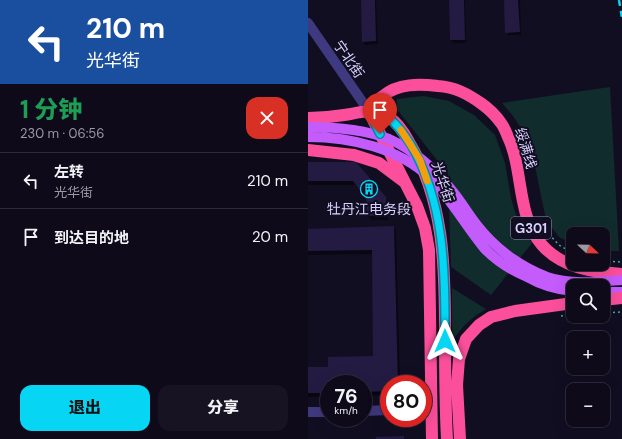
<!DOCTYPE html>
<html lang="zh">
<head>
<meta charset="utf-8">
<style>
  body { margin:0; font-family:"DM Sans","Noto Sans SC",sans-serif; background:#171323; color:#f1f3f6; height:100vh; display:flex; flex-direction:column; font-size:15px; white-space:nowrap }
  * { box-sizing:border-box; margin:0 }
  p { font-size:13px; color:#9b9aa2 }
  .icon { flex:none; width:22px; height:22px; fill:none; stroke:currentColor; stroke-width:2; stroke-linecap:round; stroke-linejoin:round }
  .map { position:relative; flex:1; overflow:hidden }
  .sheet { display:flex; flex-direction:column; background:#0e0a1a; width:308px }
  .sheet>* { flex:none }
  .hud { background:#1a4fa0; color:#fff; overflow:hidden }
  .needle { width:26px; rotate:112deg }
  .buttons { position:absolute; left:258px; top:227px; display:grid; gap:8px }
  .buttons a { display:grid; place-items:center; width:44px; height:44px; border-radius:8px; background:#0e0a1a; box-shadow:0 4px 16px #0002,0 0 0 1px #2e2b39; font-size:20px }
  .speed { position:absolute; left:12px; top:375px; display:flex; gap:8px; font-size:20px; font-weight:700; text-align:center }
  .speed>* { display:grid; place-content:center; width:52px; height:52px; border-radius:50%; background:#0e0a1a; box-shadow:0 4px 16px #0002,0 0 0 1px #2e2b39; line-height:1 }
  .speed small { font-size:10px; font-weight:400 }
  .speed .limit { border:6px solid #d22; background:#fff; color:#111 }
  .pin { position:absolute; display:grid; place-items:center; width:34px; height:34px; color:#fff; margin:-41px -17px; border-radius:50% 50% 50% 0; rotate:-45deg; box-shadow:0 0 4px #0007 }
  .pin .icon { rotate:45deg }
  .me { position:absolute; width:44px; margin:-22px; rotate:0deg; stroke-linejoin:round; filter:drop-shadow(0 0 3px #0008) }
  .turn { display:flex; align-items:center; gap:14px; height:84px; padding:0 20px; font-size:18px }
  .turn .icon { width:52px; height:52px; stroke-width:2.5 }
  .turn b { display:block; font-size:28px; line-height:34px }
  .round { display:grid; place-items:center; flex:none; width:42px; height:42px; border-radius:12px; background:#171323 }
  .headline { display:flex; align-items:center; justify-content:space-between; height:68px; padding:0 20px }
  h1 { font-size:24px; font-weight:800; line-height:30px; color:#1e9e55 }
  .primary-button { display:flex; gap:8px; margin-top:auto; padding:8px 20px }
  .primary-button a { flex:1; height:46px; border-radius:12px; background:#06d5f4; color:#111; font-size:16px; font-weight:800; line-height:46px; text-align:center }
  .primary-button a+a { background:#171323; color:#f1f3f6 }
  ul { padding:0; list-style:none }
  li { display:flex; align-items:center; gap:12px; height:56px; padding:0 20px; border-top:1px solid #2e2b39 }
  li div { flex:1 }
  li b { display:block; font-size:15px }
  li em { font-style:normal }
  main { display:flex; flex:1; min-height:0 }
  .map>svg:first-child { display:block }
</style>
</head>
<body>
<main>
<section class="sheet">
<div class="hud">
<div class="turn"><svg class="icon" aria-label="left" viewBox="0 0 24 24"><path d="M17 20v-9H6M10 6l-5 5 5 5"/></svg><div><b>210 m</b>光华街</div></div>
</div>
<div class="headline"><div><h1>1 分钟</h1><p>230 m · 06:56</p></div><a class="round" style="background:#d93025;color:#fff"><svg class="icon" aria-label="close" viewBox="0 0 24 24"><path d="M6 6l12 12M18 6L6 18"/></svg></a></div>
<ul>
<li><svg class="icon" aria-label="left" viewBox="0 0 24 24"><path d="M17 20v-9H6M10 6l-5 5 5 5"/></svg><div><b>左转</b><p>光华街</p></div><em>210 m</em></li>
<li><svg class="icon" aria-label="arrive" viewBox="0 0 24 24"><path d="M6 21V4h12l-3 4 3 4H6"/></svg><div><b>到达目的地</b></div><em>20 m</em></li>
</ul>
<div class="primary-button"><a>退出</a><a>分享</a></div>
</section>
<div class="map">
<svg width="314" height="439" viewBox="0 0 314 439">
  <rect width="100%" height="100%" fill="#120e22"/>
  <path fill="#112c2c" d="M302,87L311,251H295V234H265V244L251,237L238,220L222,142L205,116L194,103Z
    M115,96L141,101L166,115L187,135L197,163L203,198L212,229L224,243L183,295L143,267L140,174L88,108L89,99Z
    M144,288L178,309C163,318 153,327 144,342Z"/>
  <path fill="#0007" d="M54,0H68L70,44L57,45L55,42Z
    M142,0H157L158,43H145L143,40Z
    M197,0H212L213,35H200L198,32Z
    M0,163H48L80,202V220H63L60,216L59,199L48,185H0Z
    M86,227L88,232L92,384H81V395L55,396V384H21V397H0V368H21L66,357L65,254L0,255V230Z"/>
  <path fill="#241b43" d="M53,0H67L68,41L54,42Z
    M141,0H156L157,40H142Z
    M196,0H210L212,32L197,33Z
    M0,162H48L78,197L79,216H59L58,198L45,181H0Z
    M86,226L90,384H81V391L55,392V384H21V393H0V367H20V357L65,356L64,250L0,251V229Z
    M96,436V439H68V437Z"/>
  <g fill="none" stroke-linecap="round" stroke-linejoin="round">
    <path stroke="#31b1ad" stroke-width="1.5" stroke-dasharray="2 3" stroke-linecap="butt" d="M241,234L251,245L265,253
      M295,261L314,262
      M295,313L314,312
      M253,316L265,315"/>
    <path stroke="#3f3a80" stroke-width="10" d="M0,23L60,110
      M55,411L81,410
      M0,412H21"/>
    <path stroke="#c45bfb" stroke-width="10" d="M295,292H314"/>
    <path stroke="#fb4f9c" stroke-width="12" d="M60,110C65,106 69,100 75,96C90,83 112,84 130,86C147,87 160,94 174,104C181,109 188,116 193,123C196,127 198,132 200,137C216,171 208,215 234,245C254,268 285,272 314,274
      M60,110L109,206L117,228L121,250L124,439
      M0,118C12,118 24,117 36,115C50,113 61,109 75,114C86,118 96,132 101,142C136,200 137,265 137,330C137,366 137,403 139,439
      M0,150L46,155L71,163L95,181
      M295,300L314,298
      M152,439L149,385L151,359L158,339L171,325L183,317L207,311L265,303"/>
    <path stroke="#06d5f4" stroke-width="2.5" stroke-dasharray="6 5" stroke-linecap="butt" d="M311,0L314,18"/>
    <path stroke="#c45bfb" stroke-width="10" d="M0,127C27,127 55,129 81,139C106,150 129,171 146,193C154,203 161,215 169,225C187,248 211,266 239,277C262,285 290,282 314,280
      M0,137C42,137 91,148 122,178C143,199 157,225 176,248C188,261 203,270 219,277C233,285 248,290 265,291"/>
  </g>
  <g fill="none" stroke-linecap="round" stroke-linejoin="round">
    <g stroke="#048a9f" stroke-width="10">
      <path id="route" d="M72,134L60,110C65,112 72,112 77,115C88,122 96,134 103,145C138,204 137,275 137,341"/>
    </g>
    <use href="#route" stroke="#06d5f4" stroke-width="7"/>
    <path stroke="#f59e0b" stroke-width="7" d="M93,130L112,160L119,181"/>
  </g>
  <defs>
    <g id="building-ring" transform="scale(0.9)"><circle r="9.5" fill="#120e22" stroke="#06d5f4" stroke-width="1.5"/><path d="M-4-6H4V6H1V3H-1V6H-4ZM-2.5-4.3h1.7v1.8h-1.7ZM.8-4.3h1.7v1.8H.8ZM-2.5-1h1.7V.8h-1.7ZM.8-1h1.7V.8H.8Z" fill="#06d5f4"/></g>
  </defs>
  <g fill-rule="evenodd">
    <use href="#building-ring" x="61" y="189"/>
  </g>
  <g text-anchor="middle" stroke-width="4" stroke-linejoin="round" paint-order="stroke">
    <rect fill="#120e22" stroke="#9c96bc" stroke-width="1" x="203" y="217" width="40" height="22" rx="3"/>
    <g font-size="13" font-weight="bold" fill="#d7d1fe">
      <text x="223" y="233">G301</text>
    </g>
    <g font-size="14" fill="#d7d1fe" stroke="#120e22">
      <text transform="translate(41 59) rotate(56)" y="5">宁北街</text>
      <text transform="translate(218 148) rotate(73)" y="5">绥满线</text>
      <text transform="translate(135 182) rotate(72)" y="5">光华街</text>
    </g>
    <g font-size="14" fill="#d7d1fe" stroke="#120e22">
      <text x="61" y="214">牡丹江电务段</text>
    </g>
  </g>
</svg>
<div class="buttons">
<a><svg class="needle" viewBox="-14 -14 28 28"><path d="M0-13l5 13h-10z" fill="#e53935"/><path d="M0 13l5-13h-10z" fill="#9b9aa2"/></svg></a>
<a><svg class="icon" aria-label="search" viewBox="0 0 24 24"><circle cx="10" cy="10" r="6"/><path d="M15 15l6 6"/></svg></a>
<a>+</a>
<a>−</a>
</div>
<div class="speed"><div>76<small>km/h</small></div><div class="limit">80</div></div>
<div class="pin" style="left:72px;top:134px;background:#d93025"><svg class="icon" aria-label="arrive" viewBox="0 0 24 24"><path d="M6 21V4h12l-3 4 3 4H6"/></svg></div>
<svg class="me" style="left:137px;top:341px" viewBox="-20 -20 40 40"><path d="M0-17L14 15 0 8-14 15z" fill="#06d5f4" stroke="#fff" stroke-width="4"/></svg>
</div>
</main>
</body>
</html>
